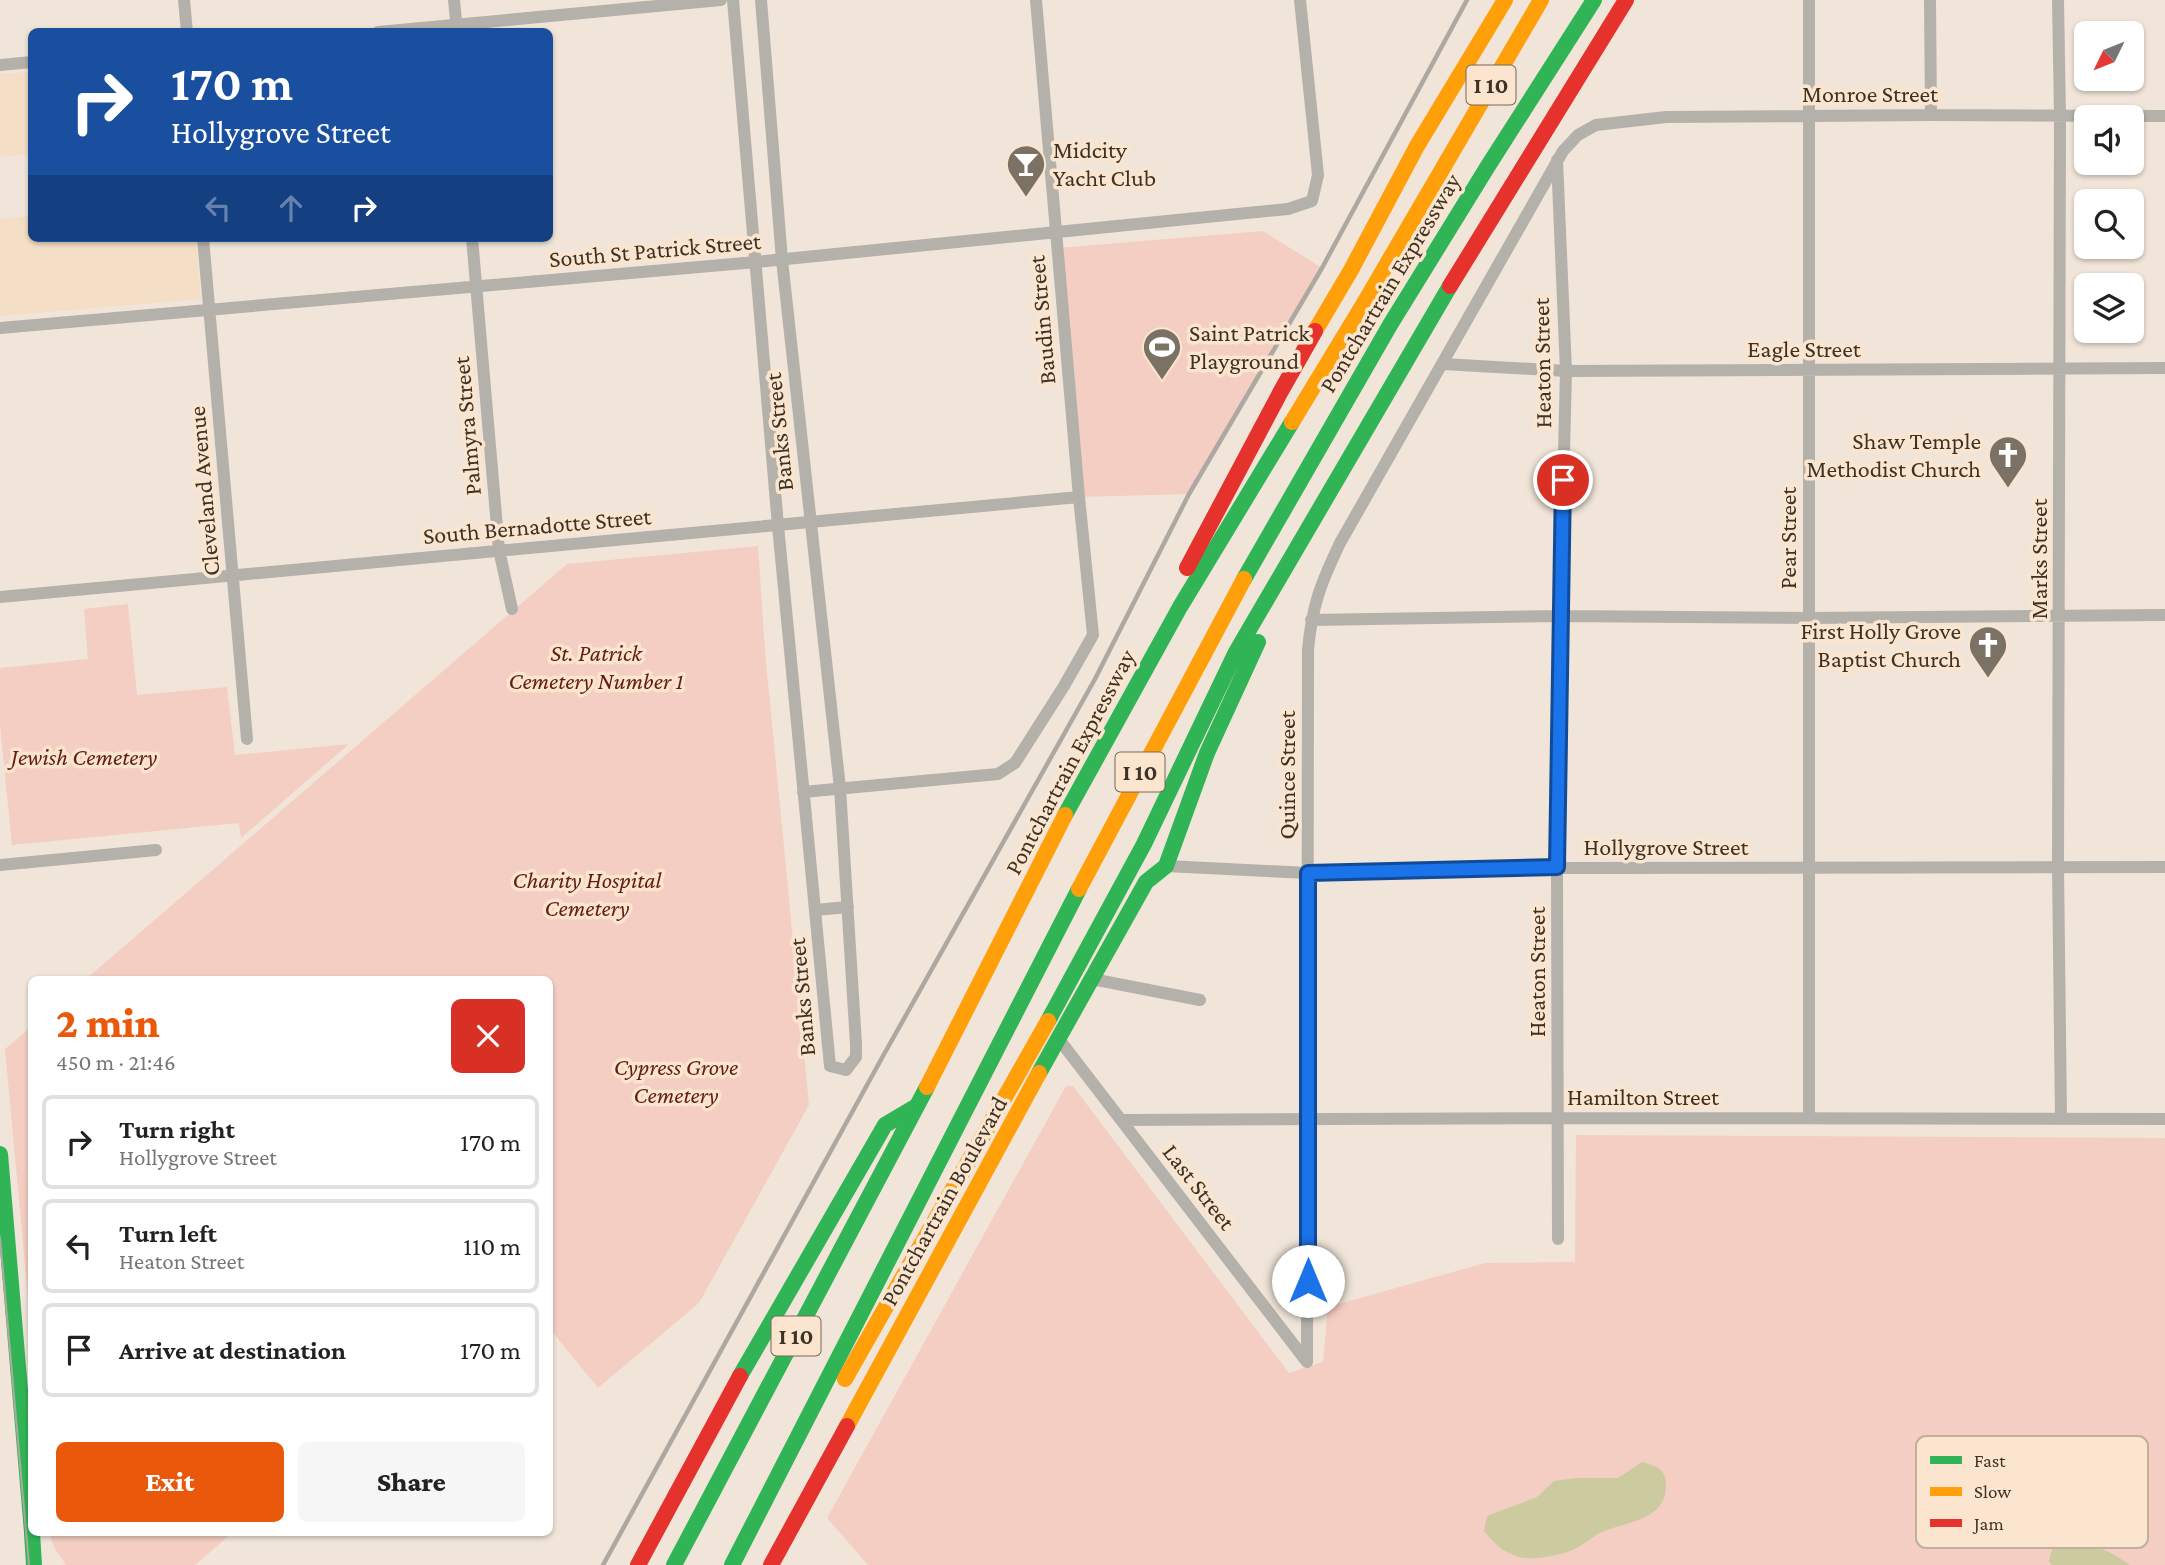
<!DOCTYPE html>
<html lang="en">
<head>
<meta charset="utf-8">
<style>
  body { margin:0; font-family:"Crimson Pro",serif; background:#f6f6f6; color:#222; height:100vh; display:flex; flex-direction:column; font-size:26px; white-space:nowrap }
  * { box-sizing:border-box; margin:0 }
  p { font-size:23px; color:#767676 }
  .icon { flex:none; width:38px; height:38px; fill:none; stroke:currentColor; stroke-width:2; stroke-linecap:round; stroke-linejoin:round }
  .map { position:relative; flex:1; overflow:hidden }
  .sheet { position:absolute; left:28px; top:976px; width:525px; height:560px; display:flex; flex-direction:column; background:#fff; border-radius:10px; box-shadow:0 2px 5px #0004 }
  .sheet>* { flex:none }
  .guide { position:absolute; left:28px; top:28px; width:525px; height:214px; border-radius:10px; box-shadow:0 2px 5px #0004; background:#1a4fa0; color:#fff; overflow:hidden }
  .needle { width:46px; rotate:227deg }
  .buttons { position:absolute; left:2074px; top:21px; display:grid; gap:14px }
  .buttons a { display:grid; place-items:center; width:70px; height:70px; border-radius:10px; background:#fff; box-shadow:0 2px 5px #0004; font-size:35px }
  .pin { position:absolute; display:grid; place-items:center; width:60px; height:60px; color:#fff; margin:-30px; border:4px solid #fff; border-radius:50%; box-shadow:0 2px 7px #0007 }
  .me { position:absolute; width:77px; margin:-38px; rotate:0deg; stroke-linejoin:round; filter:drop-shadow(0 0 5px #0008) }
  .turn { display:flex; align-items:center; gap:24px; height:147px; padding:0 28px; font-size:32px }
  .turn .icon { width:91px; height:91px; stroke-width:2.5 }
  .turn b { display:block; font-size:49px; line-height:60px }
  .lanes { display:flex; align-items:center; height:66px; padding:0 28px; background:#0003; justify-content:center; gap:35px; direction:ltr }
  .lanes .off { opacity:.35 }
  .round { display:grid; place-items:center; flex:none; width:74px; height:74px; border-radius:10px; background:#f6f6f6 }
  .headline { display:flex; align-items:center; justify-content:space-between; height:119px; padding:0 28px }
  h1 { font-size:42px; font-weight:800; line-height:52px; color:#ea580c }
  .action { display:flex; gap:14px; margin-top:auto; padding:14px 28px }
  .action a { flex:1; height:80px; border-radius:10px; background:#ea580c; color:#fff; font-size:28px; font-weight:800; line-height:80px; text-align:center }
  .action a+a { background:#f6f6f6; color:#222 }
  ul { padding:0; list-style:none }
  li { display:flex; align-items:center; gap:21px; height:94px; margin:0 14px 10px; padding:0 14px; border:4px solid #e0e0e0; border-radius:10px }
  li div { flex:1 }
  li b { display:block; font-size:26px }
  li em { font-style:normal }
  .map>svg:first-child { display:block }
</style>
</head>
<body>
<div class="map">
<svg width="2165" height="1565" viewBox="0 0 2165 1565">
  <rect width="100%" height="100%" fill="#f0e5d8"/>
  <path fill="#f4dec5" d="M31,72V154L0,157V74Z
    M31,216L32,238H196L201,299L0,316V219Z"/>
  <path fill="#f4cec3" d="M1263,231L1322,268L1189,494L1079,497L1057,248Z
    M758,546L765,651L809,1105L699,1303L598,1388L550,1329V980H85L567,564Z
    M128,604L137,695L227,687L235,755L349,744L241,838L239,823L12,845L0,726V668L88,659L84,609Z
    M31,1027V1330L5,1049Z
    M1066,1086H1073L1289,1373L1323,1362L1328,1307L1485,1263L1575,1262L1576,1135L2165,1138V1565H868L827,1518Z
    M49,1533H232L195,1565H66L55,1549Z"/>
  <path fill="#ccca9f" d="M1642,1462C1656,1466 1666,1469 1666,1485C1666,1521 1627,1521 1602,1532C1591,1537 1582,1547 1570,1551C1566,1553 1559,1554 1555,1555C1522,1563 1505,1557 1484,1531L1487,1516L1537,1497L1554,1481L1577,1478H1618Z
    M2067,1538C2092,1543 2110,1551 2130,1565H2052L2049,1561L2053,1546Z"/>
  <g fill="none" stroke-linecap="round" stroke-linejoin="round">
    <path stroke="#b4b1ab" stroke-width="12" d="M184,0L187,32
      M454,0L457,31
      M733,0L778,526L830,1066L846,1070L856,1057V1044L840,788L782,260L761,0
      M1930,0L1931,115
      M2058,0L2060,117L2058,867L2061,1119
      M378,32L721,0
      M0,65L32,62
      M1557,160L1566,371L1560,616L1557,868L1558,1239
      M203,238L247,739
      M472,238L499,550L512,609
      M0,328L756,262L1288,209L1312,201L1318,175L1300,0
      M1443,364L1566,371L2165,368
      M0,597C359,562 719,532 1079,497
      M1311,620L1560,616L1809,618L2165,615
      M803,792L998,774L1015,763L1064,686L1093,635L1079,497L1036,0
      M0,865L156,850
      M1166,866L1308,873L1557,868L2165,867
      M815,910L848,907
      M1092,979L1200,1000
      M1058,1038L1307,1362
      M1809,1118V0
      M1121,1120L1559,1118L2165,1119
      M1307,1362L1308,650C1312,605 1321,583 1340,543L1563,151L1578,135L1596,125L1666,117L1931,115L2165,116"/>
    <path stroke="#30b455" stroke-width="16" d="M1244,579L1390,325L1488,166L1594,0
      M1065,815L1180,607L1292,422
      M1166,866L1207,753L1258,642
      M1048,1021L1144,844L1236,652L1450,286
      M1039,1073L1146,882L1166,866
      M0,1154L32,1532
      M740,1376L885,1125L917,1106
      M32,1533L34,1565
      M674,1565L927,1087
      M732,1565L1079,889"/>
    <path stroke="#ff9f0a" stroke-width="16" d="M1315,331L1351,270L1417,146L1505,0
      M1292,422L1363,305L1541,0
      M1079,889L1244,579
      M927,1087L1065,815
      M845,1379L1048,1021
      M847,1426L1039,1073"/>
    <path stroke="#e5322d" stroke-width="16" d="M1450,286L1626,0
      M1187,568L1281,391L1315,331
      M638,1565L740,1376
      M771,1565L847,1426"/>
    <path stroke="#ada8a1" stroke-width="2" d="M0,1237L29,1565"/>
    <path stroke="#ada8a1" stroke-width="4.5" d="M603,1565L883,1056L1095,679L1189,494L1322,268L1467,0"/>
  </g>
  <g fill="none" stroke-linecap="round" stroke-linejoin="round">
    <g stroke="#114b97" stroke-width="18">
      <path id="route" d="M1308,1281V873L1557,867L1563,480"/>
    </g>
    <use href="#route" stroke="#1a73e8" stroke-width="12"/>
  </g>
  <defs>
    <g id="bar-pin" transform="scale(2.0125)"><path d="M0 17L-7.5 6A9.5 9.5 0 1 1 7.5 6Z" fill="#7b7164" stroke="#fbe5ce"/><path d="M-6-5H6L.8 .8V4.5H3.5V6h-7V4.5H-.8V.8Z" fill="#fff"/></g>
    <g id="stadium-pin" transform="scale(2.0125)"><path d="M0 17L-7.5 6A9.5 9.5 0 1 1 7.5 6Z" fill="#7b7164" stroke="#fbe5ce"/><path d="M0-5a6.5 5 0 1 0 0 10a6.5 5 0 1 0 0-10ZM-3.5-1.8h7v3.6h-7Z" fill="#fff"/></g>
    <g id="church-pin" transform="scale(2.0125)"><path d="M0 17L-7.5 6A9.5 9.5 0 1 1 7.5 6Z" fill="#7b7164" stroke="#fbe5ce"/><path d="M-1.2-6h2.4v3.5h3.3v2.4h-3.3V6h-2.4V-.1h-3.3v-2.4h3.3Z" fill="#fff"/></g>
  </defs>
  <g fill-rule="evenodd">
    <use href="#bar-pin" x="1026" y="164"/>
    <use href="#stadium-pin" x="1162" y="347"/>
    <use href="#church-pin" x="2008" y="455"/>
    <use href="#church-pin" x="1988" y="645"/>
  </g>
  <g text-anchor="middle" stroke-width="7" stroke-linejoin="round" paint-order="stroke">
    <g fill="#fbe5ce" stroke="#756858" stroke-width="2">
      <rect x="1466.5" y="65.5" width="49" height="39" rx="5"/>
      <rect x="1115.5" y="752.5" width="49" height="39" rx="5"/>
      <rect x="771.5" y="1316.5" width="49" height="39" rx="5"/>
    </g>
    <g font-size="23" font-weight="bold" fill="#3c3226">
      <text x="1491" y="93">I 10</text>
      <text x="1140" y="780">I 10</text>
      <text x="796" y="1344">I 10</text>
    </g>
    <g font-size="24" fill="#3c3226" stroke="#fbe5ce">
      <text x="1870" y="102">Monroe Street</text>
      <text transform="translate(655 250) rotate(-5)" y="8">South St Patrick Street</text>
      <text transform="translate(1390 283) rotate(-59)" y="8">Pontchartrain Expressway</text>
      <text transform="translate(1042 320) rotate(-95)" y="8">Baudin Street</text>
      <text x="1804" y="357">Eagle Street</text>
      <text transform="translate(1542 363) rotate(-91)" y="8">Heaton Street</text>
      <text transform="translate(467 426) rotate(-95)" y="8">Palmyra Street</text>
      <text transform="translate(779 432) rotate(-96)" y="8">Banks Street</text>
      <text transform="translate(204 491) rotate(-95)" y="8">Cleveland Avenue</text>
      <text transform="translate(537 526) rotate(-5)" y="8">South Bernadotte Street</text>
      <text transform="translate(1788 538) rotate(-90)" y="8">Pear Street</text>
      <text transform="translate(2039 559) rotate(-90)" y="8">Marks Street</text>
      <text transform="translate(1070 762) rotate(-62)" y="8">Pontchartrain Expressway</text>
      <text transform="translate(1287 775) rotate(-90)" y="8">Quince Street</text>
      <text x="1666" y="855">Hollygrove Street</text>
      <text transform="translate(1537 972) rotate(-90)" y="8">Heaton Street</text>
      <text transform="translate(802 997) rotate(-95)" y="8">Banks Street</text>
      <text x="1643" y="1105">Hamilton Street</text>
      <text transform="translate(1199 1187) rotate(52)" y="8">Last Street</text>
      <text transform="translate(944 1201) rotate(-61)" y="8">Pontchartrain Boulevard</text>
    </g>
    <g font-size="24" fill="#3c3226" stroke="#fbe5ce" text-anchor="start">
      <text x="1053" y="158">Midcity<tspan x="1053" dy="28">Yacht Club</tspan></text>
      <text x="1189" y="341">Saint Patrick<tspan x="1189" dy="28">Playground</tspan></text>
      <text x="1981" y="449" text-anchor="end">Shaw Temple<tspan x="1981" dy="28">Methodist Church</tspan></text>
      <text x="1961" y="639" text-anchor="end">First Holly Grove<tspan x="1961" dy="28">Baptist Church</tspan></text>
    </g>
    <g font-size="24" font-style="italic" fill="#641d16" stroke="#fbe5ce">
      <text x="596" y="661">St. Patrick<tspan x="596" dy="28">Cemetery Number 1</tspan></text>
      <text x="84" y="765">Jewish Cemetery</text>
      <text x="587" y="888">Charity Hospital<tspan x="587" dy="28">Cemetery</tspan></text>
      <text x="676" y="1075">Cypress Grove<tspan x="676" dy="28">Cemetery</tspan></text>
    </g>
  </g>
  <rect x="1916" y="1436" width="232" height="112" rx="10" fill="#fbe5ce" stroke="#c2af9c" stroke-width="2"/>
  <rect x="1930" y="1456" width="32" height="8" fill="#30b455"/>
  <rect x="1930" y="1487" width="32" height="9" fill="#ff9f0a"/>
  <rect x="1930" y="1519" width="32" height="8" fill="#e5322d"/>
  <g font-size="19" fill="#3c3226">
    <text x="1974" y="1467">Fast</text>
    <text x="1974" y="1498">Slow</text>
    <text x="1974" y="1530">Jam</text>
  </g>
</svg>
<div class="buttons">
<a><svg class="needle" viewBox="-14 -14 28 28"><path d="M0-13l5 13h-10z" fill="#e53935"/><path d="M0 13l5-13h-10z" fill="#767676"/></svg></a>
<a><svg class="icon" aria-label="sound" viewBox="0 0 24 24"><path d="M4 9h4l5-4v14l-5-4H4zM17 9q2 3 0 6"/></svg></a>
<a><svg class="icon" aria-label="search" viewBox="0 0 24 24"><circle cx="10" cy="10" r="6"/><path d="M15 15l6 6"/></svg></a>
<a><svg class="icon" aria-label="layers" viewBox="0 0 24 24"><path d="M12 4l9 5-9 5-9-5zM3 14l9 5 9-5"/></svg></a>
</div>
<div class="pin" style="left:1563px;top:480px;background:#d93025"><svg class="icon" aria-label="arrive" viewBox="0 0 24 24"><path d="M6 21V4h12l-3 4 3 4H6"/></svg></div>
<svg class="me" style="left:1308px;top:1281px" viewBox="-20 -20 40 40"><circle r="19" fill="#fff"/><path d="M0-13L10 11 0 6-10 11z" fill="#1a73e8"/></svg>
<div class="guide">
<div class="turn"><svg class="icon" aria-label="right" viewBox="0 0 24 24"><path d="M7 20v-9h11M14 6l5 5-5 5"/></svg><div><b>170 m</b>Hollygrove Street</div></div>
<div class="lanes"><svg class="icon off" aria-label="left" viewBox="0 0 24 24"><path d="M17 20v-9H6M10 6l-5 5 5 5"/></svg><svg class="icon off" aria-label="ahead" viewBox="0 0 24 24"><path d="M12 20V5M6 11l6-6 6 6"/></svg><svg class="icon" aria-label="right" viewBox="0 0 24 24"><path d="M7 20v-9h11M14 6l5 5-5 5"/></svg></div>
</div>
<section class="sheet">
<div class="headline"><div><h1>2 min</h1><p>450 m · 21:46</p></div><a class="round" style="background:#d93025;color:#fff"><svg class="icon" aria-label="close" viewBox="0 0 24 24"><path d="M6 6l12 12M18 6L6 18"/></svg></a></div>
<ul>
<li><svg class="icon" aria-label="right" viewBox="0 0 24 24"><path d="M7 20v-9h11M14 6l5 5-5 5"/></svg><div><b>Turn right</b><p>Hollygrove Street</p></div><em>170 m</em></li>
<li><svg class="icon" aria-label="left" viewBox="0 0 24 24"><path d="M17 20v-9H6M10 6l-5 5 5 5"/></svg><div><b>Turn left</b><p>Heaton Street</p></div><em>110 m</em></li>
<li><svg class="icon" aria-label="arrive" viewBox="0 0 24 24"><path d="M6 21V4h12l-3 4 3 4H6"/></svg><div><b>Arrive at destination</b></div><em>170 m</em></li>
</ul>
<div class="action"><a>Exit</a><a>Share</a></div>
</section>
</div>
</body>
</html>
